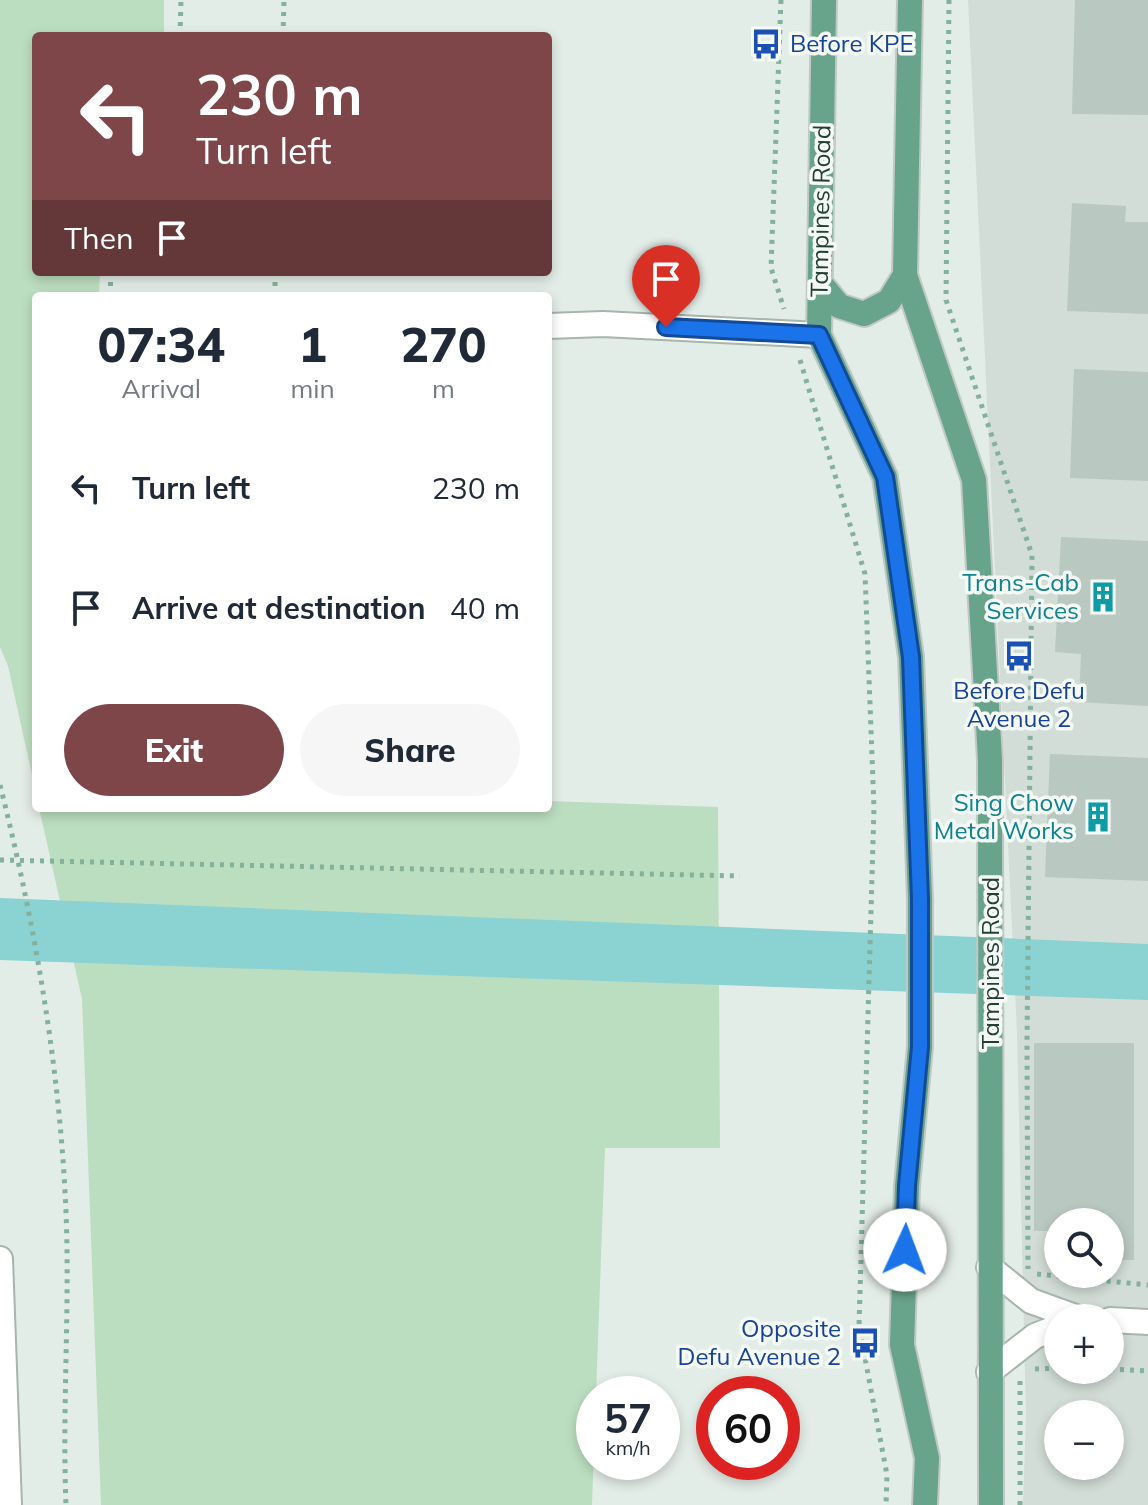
<!DOCTYPE html>
<html lang="en">
<head>
<meta charset="utf-8">
<style>
  body { margin:0; font-family:Mulish,sans-serif; background:#f6f6f7; color:#1f2937; height:100vh; display:flex; flex-direction:column; font-size:30px; white-space:nowrap }
  * { box-sizing:border-box; margin:0 }
  p { font-size:26px; color:#747a83 }
  .icon { flex:none; width:44px; height:44px; fill:none; stroke:currentColor; stroke-width:2; stroke-linecap:round; stroke-linejoin:round }
  .map { position:relative; flex:1; overflow:hidden }
  .sheet { position:absolute; left:32px; top:292px; width:520px; height:520px; display:flex; flex-direction:column; background:#fff; border-radius:8px; box-shadow:0 4px 12px #0003 }
  .sheet>* { flex:none }
  .guide { position:absolute; left:32px; top:32px; width:520px; height:244px; border-radius:8px; box-shadow:0 4px 12px #0003; background:#7e4648; color:#fff; overflow:hidden }
  .controls { position:absolute; left:1044px; top:1208px; display:grid; gap:16px }
  .controls a { display:grid; place-items:center; width:80px; height:80px; border-radius:50%; background:#fff; box-shadow:0 4px 12px #0003; font-size:40px }
  .speed { position:absolute; left:576px; top:1376px; display:flex; gap:16px; font-size:40px; font-weight:700; text-align:center }
  .speed>* { display:grid; place-content:center; width:104px; height:104px; border-radius:50%; background:#fff; box-shadow:0 4px 12px #0003; line-height:1 }
  .speed small { font-size:20px; font-weight:400 }
  .speed .limit { border:12px solid #d22; background:#fff; color:#111 }
  .pin { position:absolute; display:grid; place-items:center; width:68px; height:68px; color:#fff; margin:-82px -34px; border-radius:50% 50% 50% 0; rotate:-45deg; box-shadow:0 0 8px #0007 }
  .pin .icon { rotate:45deg }
  .me { position:absolute; width:88px; margin:-44px; rotate:2deg; stroke-linejoin:round; filter:drop-shadow(0 0 6px #0008) }
  .turn { display:flex; align-items:center; gap:28px; height:168px; padding:0 32px; font-size:36px }
  .turn .icon { width:104px; height:104px; stroke-width:2.5 }
  .turn b { display:block; font-size:56px; line-height:68px }
  .then { display:flex; align-items:center; height:76px; padding:0 32px; background:#0003; gap:16px; font-size:30px }
  .eta { display:flex; justify-content:space-evenly; align-items:center; height:136px; text-align:center }
  .eta b { font-size:48px; font-weight:800; line-height:56px }
  .button { display:flex; gap:16px; margin-top:auto; padding:16px 32px }
  .button a { flex:1; height:92px; border-radius:48px; background:#7e4648; color:#fff; font-size:32px; font-weight:800; line-height:92px; text-align:center }
  .button a+a { background:#f6f6f7; color:#1f2937 }
  ul { padding:0; list-style:none }
  li { display:flex; align-items:center; gap:24px; height:120px; padding:0 32px }
  li div { flex:1 }
  li b { display:block; font-size:30px }
  li em { font-style:normal }
  .map>svg:first-child { display:block }
</style>
</head>
<body>
<div class="map">
<svg width="1148" height="1505" viewBox="0 0 1148 1505">
  <rect width="100%" height="100%" fill="#e3ede7"/>
  <path fill="#d1ddd6" fill-rule="evenodd" d="M968,0H1148V1505H1023L1026,1415L1017,1034ZM1058,1222H1110V1274H1058ZM1058,1318H1110V1370H1058ZM1058,1414H1110V1466H1058Z"/>
  <path fill="#bcdec0" d="M0,0H164V36H36V272H100L99,296H36V793L8,666L0,647Z
    M548,801L718,807L720,1148H605L592,1505H101L82,999L39,808H548Z"/>
  <path fill="#8bd2d2" d="M0,898L1148,944V1000L0,960Z"/>
  <path fill="#b9c8c0" d="M1075,0H1148V115L1072,114Z
    M1072,203L1126,206L1125,222H1148V314L1067,311Z
    M1074,369L1148,372V481L1070,478Z
    M1061,537L1148,541V706L1079,702L1081,654L1055,652Z
    M1050,754L1148,758V881L1045,877Z
    M1034,1043H1134V1260H1110V1222H1058V1231H1034Z"/>
  <g fill="none" stroke-linecap="round" stroke-linejoin="round">
    <g stroke="#a6b5ad" stroke-width="28">
      <path id="minor" d="M548,326L603,324L819,335
        M0,1259L9,1505
        M989,1267L1031,1301L1078,1318
        M1110,1320L1148,1322
        M989,1372L1035,1336L1058,1327"/>
    </g>
    <g stroke="#c1c9c6" stroke-width="28">
      <path id="major" d="M824,0L819,335L885,477L911,657L920,899V1047L907,1186L902,1345L927,1458L925,1505
        M910,0L905,275L974,480L990,760L991,1505
        M820,283L839,306L864,314L889,301L905,275"/>
    </g>
    <path stroke="#84b19c" stroke-width="5" stroke-dasharray="4 6" stroke-linecap="butt" d="M781,0L771,268L784,309
      M949,0L946,300L1032,555L1027,1044L1028,1269
      M180,36L181,0
      M283,36L284,0
      M110,296L111,272
      M275,296V272
      M800,360L865,574L874,808L859,1326L887,1475L886,1505
      M0,785C35,924 60,1069 66,1212C70,1310 62,1407 66,1505
      M0,860L740,876
      M1037,1274L1148,1285
      M1035,1369L1058,1368
      M1110,1369L1148,1371
      M1020,1505V1378"/>
    <use href="#minor" stroke="#fff" stroke-width="24"/>
    <use href="#major" stroke="#68a38b" stroke-width="24"/>
  </g>
  <g fill="none" stroke-linecap="round" stroke-linejoin="round">
    <g stroke="#114b97" stroke-width="20">
      <path id="route" d="M666,327L819,335L885,477L911,657L920,899V1047L907,1186L905,1250"/>
    </g>
    <use href="#route" stroke="#1a73e8" stroke-width="14"/>
  </g>
  <defs>
    <g id="bus-bare" transform="scale(2.4)"><path d="M-5-6H5V4H4V6H2V4H-2V6H-4V4H-5ZM-3.5-4V0h7V-4ZM-3.5 1.2v1.5H-2V1.2ZM2 1.2v1.5H3.5V1.2Z" fill="#1a4fb4" stroke="#f4f9f6" stroke-width="2.5" paint-order="stroke"/></g>
    <g id="building-bare" transform="scale(2.4)"><path d="M-4-6H4V6H1V3H-1V6H-4ZM-2.5-4.3h1.7v1.8h-1.7ZM.8-4.3h1.7v1.8H.8ZM-2.5-1h1.7V.8h-1.7ZM.8-1h1.7V.8H.8Z" fill="#0f9aa8" stroke="#f4f9f6" stroke-width="2.5" paint-order="stroke"/></g>
  </defs>
  <g fill-rule="evenodd">
    <use href="#bus-bare" x="766" y="44"/>
    <use href="#building-bare" x="1103" y="597"/>
    <use href="#bus-bare" x="1019" y="656"/>
    <use href="#building-bare" x="1098" y="817"/>
    <use href="#bus-bare" x="865" y="1343"/>
  </g>
  <g text-anchor="middle" stroke-width="7" stroke-linejoin="round" paint-order="stroke">
    <g font-size="24" fill="#164399" stroke="#f4f9f6" text-anchor="start">
      <text x="790" y="52">Before KPE</text>
      <text x="1019" y="699" text-anchor="middle">Before Defu<tspan x="1019" dy="28">Avenue 2</tspan></text>
      <text x="841" y="1337" text-anchor="end">Opposite<tspan x="841" dy="28">Defu Avenue 2</tspan></text>
    </g>
    <g font-size="24" fill="#233f33" stroke="#f4f9f6">
      <text transform="translate(821 211) rotate(-89)" y="8">Tampines Road</text>
      <text transform="translate(991 963) rotate(-90)" y="8">Tampines Road</text>
    </g>
    <g font-size="24" fill="#0d838f" stroke="#f4f9f6" text-anchor="end">
      <text x="1079" y="591">Trans-Cab<tspan x="1079" dy="28">Services</tspan></text>
      <text x="1074" y="811">Sing Chow<tspan x="1074" dy="28">Metal Works</tspan></text>
    </g>
  </g>
</svg>
<div class="controls">
<a><svg class="icon" aria-label="search" viewBox="0 0 24 24"><circle cx="10" cy="10" r="6"/><path d="M15 15l6 6"/></svg></a>
<a>+</a>
<a>−</a>
</div>
<div class="speed"><div>57<small>km/h</small></div><div class="limit">60</div></div>
<div class="pin" style="left:666px;top:327px;background:#d93025"><svg class="icon" aria-label="arrive" viewBox="0 0 24 24"><path d="M6 21V4h12l-3 4 3 4H6"/></svg></div>
<svg class="me" style="left:905px;top:1250px" viewBox="-20 -20 40 40"><circle r="19" fill="#fff"/><path d="M0-13L10 11 0 6-10 11z" fill="#1a73e8"/></svg>
<div class="guide">
<div class="turn"><svg class="icon" aria-label="left" viewBox="0 0 24 24"><path d="M17 20v-9H6M10 6l-5 5 5 5"/></svg><div><b>230 m</b>Turn left</div></div>
<div class="then">Then<svg class="icon" aria-label="arrive" viewBox="0 0 24 24"><path d="M6 21V4h12l-3 4 3 4H6"/></svg></div>
</div>
<section class="sheet">
<div class="eta">
<div><b>07:34</b><p>Arrival</p></div>
<div><b>1</b><p>min</p></div>
<div><b>270</b><p>m</p></div>
</div>
<ul>
<li><svg class="icon" aria-label="left" viewBox="0 0 24 24"><path d="M17 20v-9H6M10 6l-5 5 5 5"/></svg><div><b>Turn left</b></div><em>230 m</em></li>
<li><svg class="icon" aria-label="arrive" viewBox="0 0 24 24"><path d="M6 21V4h12l-3 4 3 4H6"/></svg><div><b>Arrive at destination</b></div><em>40 m</em></li>
</ul>
<div class="button"><a>Exit</a><a>Share</a></div>
</section>
</div>
</body>
</html>
